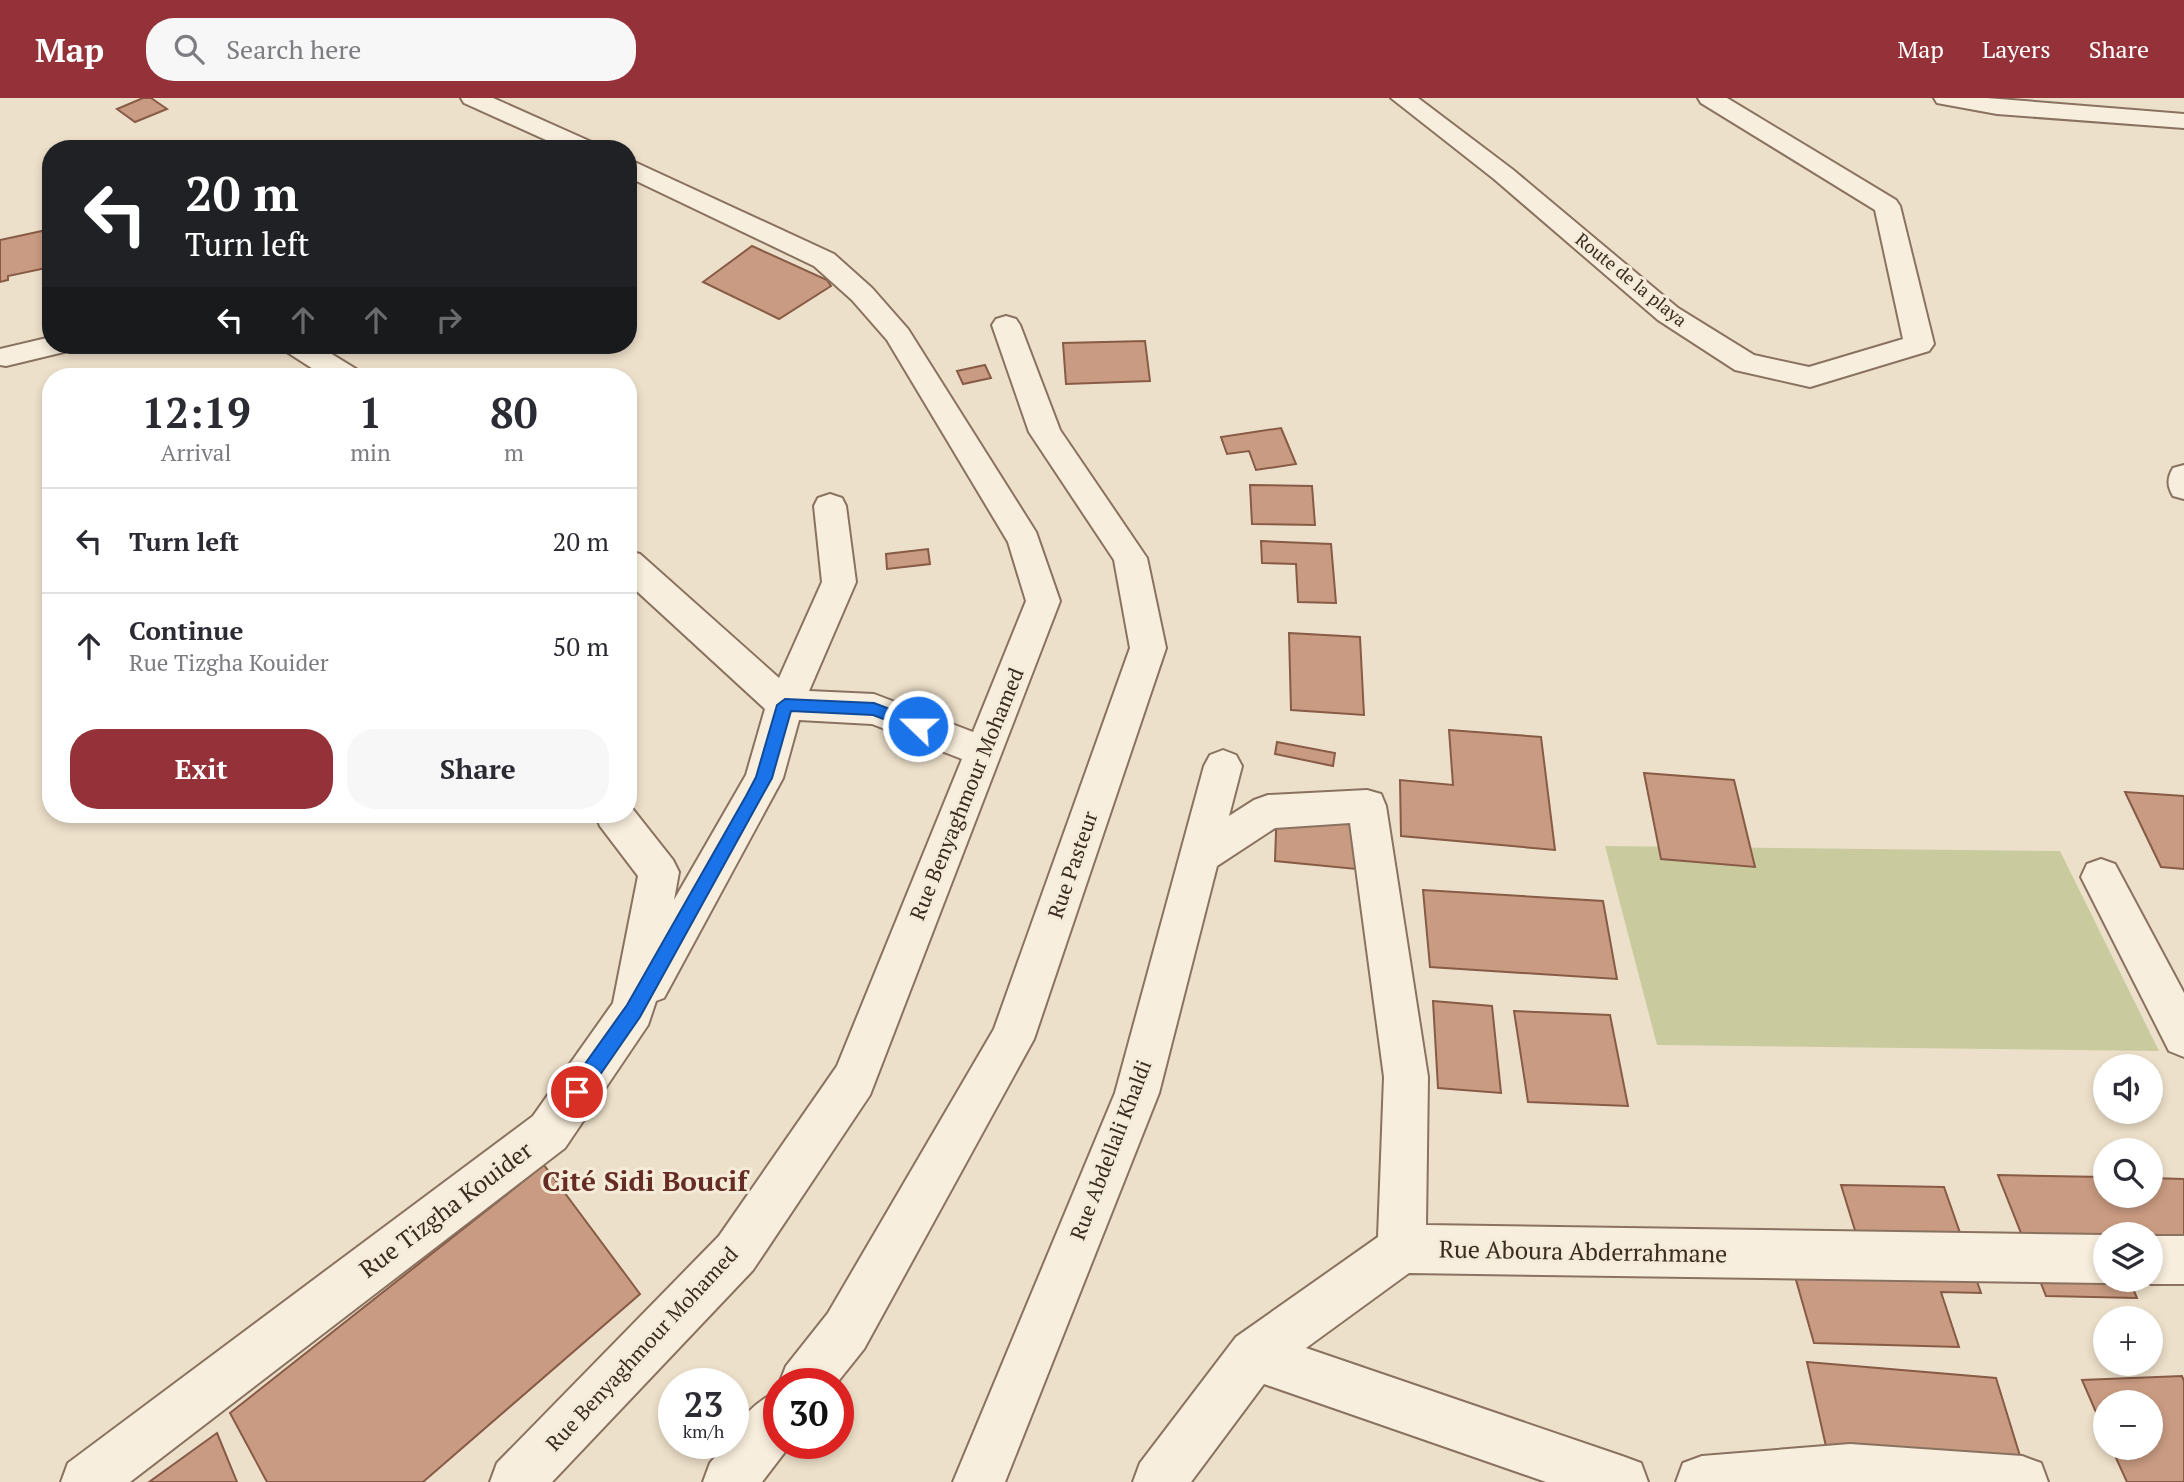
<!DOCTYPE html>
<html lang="en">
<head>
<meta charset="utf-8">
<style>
  body { margin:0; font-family:"PT Serif",serif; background:#f7f7f7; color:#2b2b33; height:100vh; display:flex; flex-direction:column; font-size:26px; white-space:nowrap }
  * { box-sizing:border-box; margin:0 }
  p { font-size:23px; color:#7c7c81 }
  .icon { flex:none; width:38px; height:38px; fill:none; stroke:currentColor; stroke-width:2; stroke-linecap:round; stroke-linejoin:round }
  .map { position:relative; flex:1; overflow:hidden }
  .sheet { position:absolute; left:42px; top:270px; width:595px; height:455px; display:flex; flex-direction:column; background:#fff; border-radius:28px; box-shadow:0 4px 10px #0003 }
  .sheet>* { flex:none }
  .top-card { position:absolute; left:42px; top:42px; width:595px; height:214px; border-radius:28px; box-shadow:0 4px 10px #0003; background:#202124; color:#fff; overflow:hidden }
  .tools { position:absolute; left:2093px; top:956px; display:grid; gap:14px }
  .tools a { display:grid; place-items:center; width:70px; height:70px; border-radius:50%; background:#fff; box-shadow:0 4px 10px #0003; font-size:35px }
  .speed { position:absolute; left:658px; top:1270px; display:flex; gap:14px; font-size:35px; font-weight:700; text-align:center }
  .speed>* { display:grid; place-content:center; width:91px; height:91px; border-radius:50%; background:#fff; box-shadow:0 4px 10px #0003; line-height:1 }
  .speed small { font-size:18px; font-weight:400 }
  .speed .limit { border:10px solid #d22; background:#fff; color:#111 }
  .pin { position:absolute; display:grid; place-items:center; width:60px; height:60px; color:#fff; margin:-30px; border:4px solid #fff; border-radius:50%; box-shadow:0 2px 7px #0007 }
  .me { position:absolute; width:77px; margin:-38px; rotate:292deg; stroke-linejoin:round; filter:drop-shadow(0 0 5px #0008) }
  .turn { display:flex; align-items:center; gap:24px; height:147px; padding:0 28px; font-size:32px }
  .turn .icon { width:91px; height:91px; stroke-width:2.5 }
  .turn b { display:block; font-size:49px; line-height:60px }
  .lanes { display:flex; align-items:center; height:66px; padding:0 28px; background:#0003; justify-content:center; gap:35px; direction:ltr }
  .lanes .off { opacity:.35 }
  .eta { display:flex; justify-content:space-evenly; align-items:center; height:119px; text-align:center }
  .eta b { font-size:42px; font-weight:700; line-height:49px }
  .primary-button { display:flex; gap:14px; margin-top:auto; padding:14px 28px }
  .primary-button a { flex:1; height:80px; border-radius:28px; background:#953239; color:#fff; font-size:28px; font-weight:700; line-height:80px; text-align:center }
  .primary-button a+a { background:#f7f7f7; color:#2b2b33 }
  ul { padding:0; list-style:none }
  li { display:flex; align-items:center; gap:21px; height:105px; padding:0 28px; border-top:2px solid #e1e1e2 }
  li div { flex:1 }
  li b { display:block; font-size:26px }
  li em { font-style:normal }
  header { display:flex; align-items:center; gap:42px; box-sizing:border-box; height:98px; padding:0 35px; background:#953239; color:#fff }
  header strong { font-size:33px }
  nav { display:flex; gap:38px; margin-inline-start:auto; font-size:24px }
  .search { width:490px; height:63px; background:#f7f7f7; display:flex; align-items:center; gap:18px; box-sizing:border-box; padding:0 24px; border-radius:28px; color:#7c7c81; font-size:26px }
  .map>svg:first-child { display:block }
</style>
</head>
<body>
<header>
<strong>Map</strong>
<div class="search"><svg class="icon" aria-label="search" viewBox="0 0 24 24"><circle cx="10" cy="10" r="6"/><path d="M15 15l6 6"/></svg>Search here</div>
<nav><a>Map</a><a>Layers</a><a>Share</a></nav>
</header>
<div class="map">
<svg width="2184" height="1384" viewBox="0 0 2184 1384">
  <rect width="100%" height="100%" fill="#ede0ca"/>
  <path fill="#c9cb9e" d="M1605,748L2060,753L2159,953L1657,947Z"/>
  <path fill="#c99b82" stroke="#875b46" stroke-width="2" d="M143,0H151L167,11L135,24L117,11Z
    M51,131V169L8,178V182L0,184V142Z
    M752,148L827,182L831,188L779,221L703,184Z
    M1145,243L1150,283L1066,286L1063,245Z
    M985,267L991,280L963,286L957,273Z
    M1281,330L1296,366L1256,372L1249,353L1227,356L1221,339Z
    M1250,387L1312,388L1315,427L1252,426Z
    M1261,443L1331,446L1336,505L1298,504L1296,466L1262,465Z
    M928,451L930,466L887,471L886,456Z
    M1289,535L1360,539L1364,617L1291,612Z
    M1449,632L1541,639L1555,752L1401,738L1400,682L1453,687Z
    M1277,644L1335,655L1333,668L1275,656Z
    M1644,675L1734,682L1755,769L1661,761Z
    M2125,694L2184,698V771L2161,769Z
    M1277,704L1356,712V771L1275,763Z
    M1423,792L1603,803L1617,881L1430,869Z
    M1433,903L1492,908L1501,995L1438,990Z
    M1514,913L1610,917L1628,1008L1528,1004Z
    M544,1067L640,1196L423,1384H267L230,1315Z
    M1998,1077L2105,1079V1097H2151V1080L2184,1081V1168L2151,1167V1136H2105V1181H2129L2137,1200L2046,1198Z
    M1841,1087L1944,1089L1981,1195L1941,1194L1959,1249L1814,1245L1788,1154L1862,1155Z
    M1807,1264L1996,1280L2028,1384H1834Z
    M2182,1278L2184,1283V1384H2127L2111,1349H2151V1304H2105V1335L2082,1282Z
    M217,1335L237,1384H149Z"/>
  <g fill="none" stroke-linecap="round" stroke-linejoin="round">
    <g stroke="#89725f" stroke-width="4">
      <path id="minor" d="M461,0H493L596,46L599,51H566L464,5Z
        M1391,0H1418L1512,71L1678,210L1754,257L1809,269L1903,241L1875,112L1701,5L1698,0H1727L1896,102L1900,108L1934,246L1929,253L1810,289L1735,272L1658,222L1494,81Z
        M1934,0H1987L2184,16V30L1997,16L1937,5Z
        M628,61L834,156L872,190L908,231L1036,434L1060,503L870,997L753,1172L552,1384H490L497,1365L719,1138L837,968L962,661L872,626L799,622L783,680L664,900L656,903L648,927L565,1050L130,1384H61L68,1365L533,1018L613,905L638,778L600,728L595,716H628V705L673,762L679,774L674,802L746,677L765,611L628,485V453L640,456L779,580L822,484L814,408L818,400L830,396L842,400L846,408L856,484L809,593L874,596L973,634L1026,503L1008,444L887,242L852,202L814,168L628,79Z
        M1006,218L1016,221L1020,227L1060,332L1147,460L1166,550L1034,941L864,1251L836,1286H779L786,1268L828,1215L994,931L1130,550L1114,462L1029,334L992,227L996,221Z
        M51,239V247H68L64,254L6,268L0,267V251Z
        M282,247H317L356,271L360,278H324L287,254Z
        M2184,367V401L2173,398C2167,388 2167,380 2173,370Z
        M1223,652L1236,657L1242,668L1229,718L1254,702L1268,697L1367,692L1381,696L1386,708L1428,979L1426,1127L2105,1137V1181H2114L2105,1185L1409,1175L1306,1250L1622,1358L1641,1365L1648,1384H1546L1264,1286L1191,1384H1133L1140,1365L1236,1239L1378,1139L1384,979L1350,725L1275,730L1217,768L1159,995L1005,1384H953L1115,995L1204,668L1210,657Z
        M2101,761L2115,766L2184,895V959L2169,953L2081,779L2087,766Z
        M2151,1138H2184V1186H2151L2139,1181H2151Z
        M779,1293V1346H791L762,1384H703L710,1365L726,1346H733C733,1323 759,1301 779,1293Z
        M1850,1346L2022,1358L2041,1365L2048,1384H1676L1683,1365L1702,1358Z"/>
    </g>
    <use href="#minor" fill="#f8eedd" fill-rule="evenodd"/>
  </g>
  <path fill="#1a73e8" stroke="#114b97" stroke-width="2" d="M785,601L874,605L924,624L926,628L918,634L873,617L791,613L772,680L757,707L640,919L584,1000L577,1003L570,1000L568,994L570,987L627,907L746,698L756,679L777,607Z"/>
  <g text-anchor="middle" stroke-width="6" stroke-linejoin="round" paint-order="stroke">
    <g font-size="18" fill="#3a2c21" stroke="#f5ebd9">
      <text transform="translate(1631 182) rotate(39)" y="6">Route de la playa</text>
    </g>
    <g font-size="21" fill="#3a2c21" stroke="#f5ebd9">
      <text transform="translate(967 696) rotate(-68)" y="7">Rue Benyaghmour Mohamed</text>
      <text transform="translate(1073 767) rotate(-71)" y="7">Rue Pasteur</text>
      <text transform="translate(1111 1052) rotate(-69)" y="7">Rue Abdellali Khaldi</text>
      <text transform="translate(642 1251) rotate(-47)" y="7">Rue Benyaghmour Mohamed</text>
    </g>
    <g font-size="24" fill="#3a2c21" stroke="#f5ebd9">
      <text transform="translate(446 1112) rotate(-37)" y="8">Rue Tizgha Kouider</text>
      <text transform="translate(1583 1154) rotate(1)" y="8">Rue Aboura Abderrahmane</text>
    </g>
    <g font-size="28" font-weight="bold" fill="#652c23" stroke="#f5ebd9">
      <text x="645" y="1093">Cité Sidi Boucif</text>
    </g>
  </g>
</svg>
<div class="tools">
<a><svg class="icon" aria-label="sound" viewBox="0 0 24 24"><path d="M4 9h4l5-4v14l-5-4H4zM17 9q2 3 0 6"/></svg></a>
<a><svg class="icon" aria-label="search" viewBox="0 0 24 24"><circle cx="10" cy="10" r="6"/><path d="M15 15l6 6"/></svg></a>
<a><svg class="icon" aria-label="layers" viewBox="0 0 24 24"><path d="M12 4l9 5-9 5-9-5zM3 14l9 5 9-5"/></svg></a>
<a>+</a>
<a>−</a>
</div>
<div class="speed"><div>23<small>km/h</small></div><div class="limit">30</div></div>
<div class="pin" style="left:577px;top:994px;background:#d93025"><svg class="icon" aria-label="arrive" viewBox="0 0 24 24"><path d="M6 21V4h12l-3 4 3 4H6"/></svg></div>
<svg class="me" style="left:918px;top:628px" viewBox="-20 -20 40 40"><circle r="17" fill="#1a73e8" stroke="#fff" stroke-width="3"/><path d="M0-11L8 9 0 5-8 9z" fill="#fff"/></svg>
<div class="top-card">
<div class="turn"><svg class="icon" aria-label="left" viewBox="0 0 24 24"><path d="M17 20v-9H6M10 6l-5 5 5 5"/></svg><div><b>20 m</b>Turn left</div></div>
<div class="lanes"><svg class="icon" aria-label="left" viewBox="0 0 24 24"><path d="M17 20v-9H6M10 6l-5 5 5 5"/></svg><svg class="icon off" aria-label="ahead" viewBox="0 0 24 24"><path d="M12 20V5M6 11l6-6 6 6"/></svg><svg class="icon off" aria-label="ahead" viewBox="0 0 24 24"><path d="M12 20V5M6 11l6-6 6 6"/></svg><svg class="icon off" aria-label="right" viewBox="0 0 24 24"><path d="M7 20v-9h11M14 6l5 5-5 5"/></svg></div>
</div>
<section class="sheet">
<div class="eta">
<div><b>12:19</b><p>Arrival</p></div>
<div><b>1</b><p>min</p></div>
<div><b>80</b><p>m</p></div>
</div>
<ul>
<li><svg class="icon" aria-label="left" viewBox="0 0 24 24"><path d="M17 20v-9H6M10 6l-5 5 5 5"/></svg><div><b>Turn left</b></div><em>20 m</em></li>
<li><svg class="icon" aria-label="ahead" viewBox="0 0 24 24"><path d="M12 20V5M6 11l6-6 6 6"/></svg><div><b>Continue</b><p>Rue Tizgha Kouider</p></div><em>50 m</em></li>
</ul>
<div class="primary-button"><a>Exit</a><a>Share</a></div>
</section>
</div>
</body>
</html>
